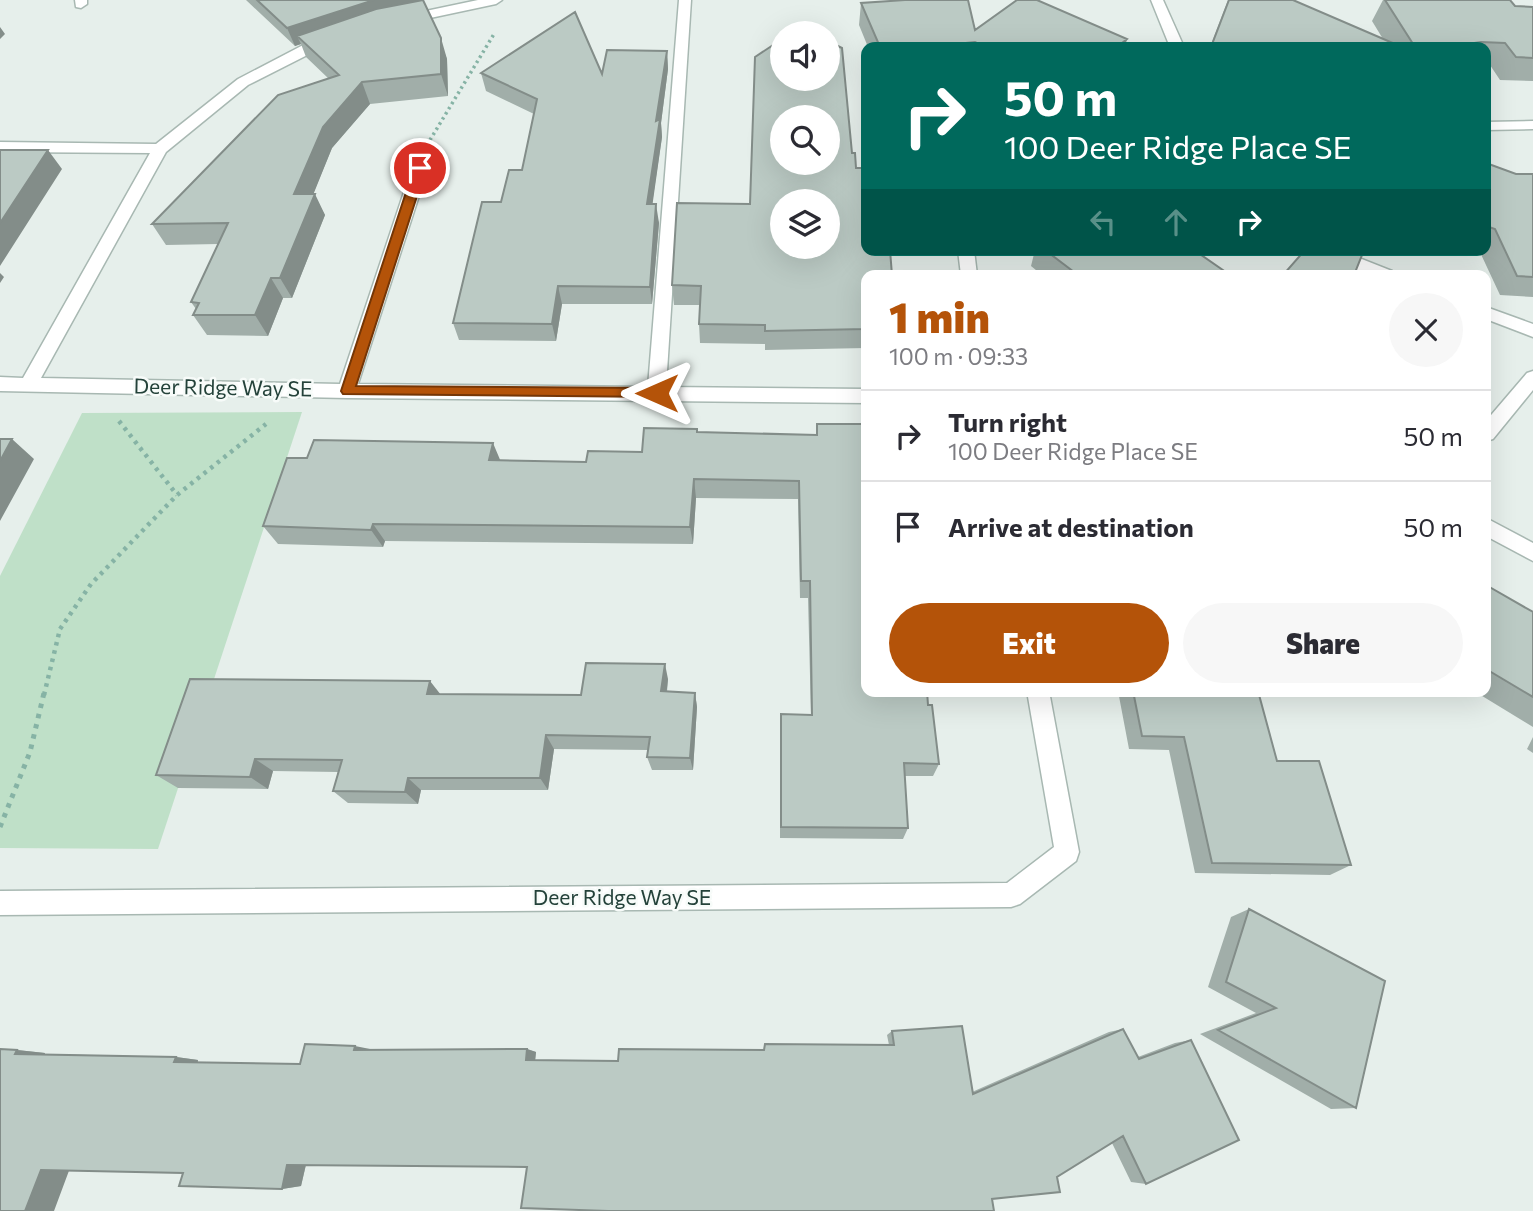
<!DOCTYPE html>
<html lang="en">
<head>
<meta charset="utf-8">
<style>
  body { margin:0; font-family:Commissioner,sans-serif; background:#f7f7f7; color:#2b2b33; height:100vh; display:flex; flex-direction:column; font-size:26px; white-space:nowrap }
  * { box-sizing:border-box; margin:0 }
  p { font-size:23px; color:#7c7c81 }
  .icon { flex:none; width:38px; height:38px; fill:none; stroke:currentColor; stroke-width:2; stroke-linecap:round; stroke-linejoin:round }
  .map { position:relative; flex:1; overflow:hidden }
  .drawer { position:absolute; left:861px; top:270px; width:630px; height:427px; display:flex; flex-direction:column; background:#fff; border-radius:14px; box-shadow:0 7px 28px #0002 }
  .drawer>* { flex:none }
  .hud { position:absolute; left:861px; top:42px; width:630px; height:214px; border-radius:14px; box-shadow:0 7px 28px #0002; background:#00695c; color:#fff; overflow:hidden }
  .controls { position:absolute; left:770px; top:21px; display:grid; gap:14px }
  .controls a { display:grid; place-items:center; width:70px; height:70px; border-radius:50%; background:#fff; box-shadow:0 7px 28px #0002; font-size:35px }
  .pin { position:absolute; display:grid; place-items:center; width:60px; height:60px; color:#fff; margin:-30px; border:4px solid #fff; border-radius:50%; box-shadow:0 2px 7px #0007 }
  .me { position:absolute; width:77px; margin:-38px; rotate:270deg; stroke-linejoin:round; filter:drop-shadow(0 0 5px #0008) }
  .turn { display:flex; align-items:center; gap:24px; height:147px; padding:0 28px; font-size:32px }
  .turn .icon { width:91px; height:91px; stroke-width:2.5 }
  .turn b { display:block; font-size:49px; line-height:60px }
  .lanes { display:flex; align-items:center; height:66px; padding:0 28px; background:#0003; justify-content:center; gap:35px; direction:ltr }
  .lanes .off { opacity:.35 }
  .round { display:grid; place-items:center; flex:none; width:74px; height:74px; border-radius:37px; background:#f7f7f7 }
  .head { display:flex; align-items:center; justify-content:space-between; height:119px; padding:0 28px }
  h1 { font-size:42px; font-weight:800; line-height:52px; color:#b45309 }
  .button { display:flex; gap:14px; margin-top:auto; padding:14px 28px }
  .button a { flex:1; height:80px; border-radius:42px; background:#b45309; color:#fff; font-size:28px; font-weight:800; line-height:80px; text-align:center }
  .button a+a { background:#f7f7f7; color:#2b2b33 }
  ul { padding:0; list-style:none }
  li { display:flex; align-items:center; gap:21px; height:91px; padding:0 28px; border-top:2px solid #e1e1e2 }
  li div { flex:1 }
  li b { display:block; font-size:26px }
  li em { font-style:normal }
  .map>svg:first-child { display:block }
</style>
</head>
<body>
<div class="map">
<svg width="1533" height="1211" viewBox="0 0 1533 1211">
  <rect width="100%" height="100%" fill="#e6efeb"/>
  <path fill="#bfe0c8" d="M302,412L158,849L0,848V576L82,413Z"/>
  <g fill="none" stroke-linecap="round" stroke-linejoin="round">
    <g stroke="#a8b8b2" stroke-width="3">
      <path id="minor" d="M75,0H87V4L81,8L76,7Z
        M478,0H502L496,4L402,24L395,20L402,16Z
        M679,0H691L666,387L866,389V403L347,398L0,391V377L23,378L150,153L0,152V142L156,144L238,79L307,43L328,37L335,41L248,85L166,152L41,378L340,384L412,168L420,163L428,168L358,384L648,387Z
        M1151,0H1163L1184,47H1170Z
        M1533,121V129L1486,130V122Z
        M958,250H974L977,275H961Z
        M1315,250H1339L1392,271L1394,275H1370L1317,254Z
        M1486,307L1533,324V337L1486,319Z
        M1533,371V390L1493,439L1486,441V421L1527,373Z
        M1486,518L1533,543V561L1486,536Z
        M1027,691H1049L1079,852L1076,861L1020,904L1011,907L0,915V891L1007,883L1054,847Z"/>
    </g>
    <path stroke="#86b3a5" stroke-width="3.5" stroke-dasharray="2.5 3.5" stroke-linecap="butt" d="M430,140L494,34"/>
    <path stroke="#86b3a5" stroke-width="4.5" stroke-dasharray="3.5 5" stroke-linecap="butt" d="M119,421L177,495
      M44,695L60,629L91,584L177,495L266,424"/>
    <path stroke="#86b3a5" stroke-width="5" stroke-dasharray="4.5 6" stroke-linecap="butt" d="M0,827L30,752L44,693"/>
    <use href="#minor" fill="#fff" fill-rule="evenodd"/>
  </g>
  <path fill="#a1aea9" d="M246,0H423L447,59L448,96L370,104L332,148L313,194L325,215L292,298H283L268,336L207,335L193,315L196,309L191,302L218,244L166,245L152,224L329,79L306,57L301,44L295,46Z
    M1228,0L1383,39L1372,21L1383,0H1510L1515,6L1533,7V81L1500,80L1490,65H1486V47H1210Z
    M861,3L975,30L1125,47H868L859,25Z
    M667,51L668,69L661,123L662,137L652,204L659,223L652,304H562L556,341L459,340L453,323L501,202L522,170L534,114L486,91L481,73L602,74Z
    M852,153L866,275V348L765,350V344L700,343L699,324L700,305H674L672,285L750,204Z
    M1486,163L1516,174H1533V297L1500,295L1479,250H1486Z
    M1035,250H1194L1230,275H1042L1031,266Z
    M817,424L866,691L928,705L939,764L933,776H905L908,828L903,839L780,838V728L811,715L808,598H800L798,499L696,498L693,544L385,541L383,547L278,544L263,526L500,460L586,462L642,452L697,432L816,435Z
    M1486,585L1533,612V727L1474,691H1486Z
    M668,679L667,692L695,693L697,707L693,770H652L647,757L648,750L554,749L548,790H421L418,804L348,803L333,791L338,772L273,771L268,789L178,788L156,775L440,694L581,695Z
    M1118,691H1258L1277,761L1351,865L1330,875L1195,873L1169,750L1129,749Z
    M1533,737V753L1527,749Z
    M1249,909L1356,1108L1331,1109L1200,1034L1256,1013L1208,987L1231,917Z
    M1123,1029L1138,1057L1175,1043L1191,1040L1146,1184L1131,1182L1112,1143L527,1167L306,1165L301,1186L282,1189L183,1173L17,1050L45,1053L44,1054L176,1057L198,1060V1062L300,1064L370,1049V1050L527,1049L536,1052L535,1060L618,1061L764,1050L889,1045L887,1035L892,1031L972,1092L1109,1032Z"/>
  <path fill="#838d89" d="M374,0H420L297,36L301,44L295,46L287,28Z
    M0,27L5,34L0,39Z
    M441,38L447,59L448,96L441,74Z
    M1127,39L1125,47H1117Z
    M1481,42L1478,47H1447Z
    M667,51L668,69L661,123L662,137L650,222L647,204L656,121Z
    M362,82L370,104L332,148L305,215L294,194L323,127Z
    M48,150L62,169L0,266V223Z
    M315,194L325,215L292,298L280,278Z
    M656,204L659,223L652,304L650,287Z
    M0,273L4,277L0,283Z
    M271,278L283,298L268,336L255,315Z
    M558,286L562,304L556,341L552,324Z
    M12,439L34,459L0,521V461Z
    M493,443L501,462L489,460Z
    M694,479L696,498L693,544L690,527Z
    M373,524L385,541L383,547L371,530Z
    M665,664L668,679L665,706L661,691Z
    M430,681L441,695L427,694Z
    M695,693L697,707L693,770L690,758Z
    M546,735L554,749L548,790L540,778Z
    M255,759L273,771L268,789L250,777Z
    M408,778L421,790L418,804L405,792Z
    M355,1046L370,1049L369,1053L354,1050Z
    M527,1049L536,1052L535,1062L526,1060Z
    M17,1050L45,1053L44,1057L15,1054Z
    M176,1057L198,1060L197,1064L174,1062Z
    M306,1164L301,1186L282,1189L287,1165Z
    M70,1168L54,1211H25L41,1170Z"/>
  <path fill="#bbcac4" stroke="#838d89" stroke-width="2" fill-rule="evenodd" d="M257,0H374L287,28Z
    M423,0L441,38V74L362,82L323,127L294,194H315L280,278H271L255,315H193L199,303L191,302L228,223L152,224L278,95L339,75L297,36L376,9Z
    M905,0H968L975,30L1017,0H1037L1127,39L1117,47H985L975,42L927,47H880L861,3Z
    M1229,0H1293L1402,47H1211Z
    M1385,0H1510L1515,6L1533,7V58L1516,57L1505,43L1481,42L1447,47H1415Z
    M575,12L602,74L607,50L667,51L656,121L660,119L647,204H656L650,287L558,286L552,324L453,323L482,202H501L509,170H522L537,99L481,73Z
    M800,28L811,33H791Z
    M782,39V79H828V41L842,48L852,153H855L856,168H866V250H890L892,275H866V329L765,331V325L699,324L701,286L672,285L677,203L750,204L755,57ZM782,117H828V163H782ZM782,201H828V247H782Z
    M0,150H48L0,223Z
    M1486,163L1516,174H1533V277L1517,276L1495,229L1486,226Z
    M1045,250H1194L1230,275H1078Z
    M1305,250H1364L1354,275H1283Z
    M817,424H866V691H927L928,705H932L939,764L904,763L908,828L781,827V714L812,715L810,581H801L799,481L694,479L690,527L373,524L371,530L263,526L287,458H307L314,440L493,443L489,460L586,462L588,451L642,452L644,428L697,429V432L817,435Z
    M0,439H12L0,461Z
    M1486,585L1533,612V697L1486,669Z
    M586,663L665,664L661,691L695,693L690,758L647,757L650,737L546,735L540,778H408L405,792L333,791L342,760L255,759L250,777L156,775L190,679L430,681L427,694L581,695Z
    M1133,691H1258L1277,761H1319L1351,865L1212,863L1184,737L1142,736Z
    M1249,909L1385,981L1356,1108L1218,1030L1276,1008L1226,982Z
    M962,1026L973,1094L1123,1029L1139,1059L1191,1040L1239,1140L1146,1184L1123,1136L1057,1177L1060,1192L992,1199L994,1211H608L521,1208L527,1167L287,1165L282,1189L179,1186L183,1173L41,1170L25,1211H0V1049L17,1050L15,1054L176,1057L174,1062L300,1064L305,1044L355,1046L354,1050L527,1049L526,1060L618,1061L619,1049L764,1050L765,1044L894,1045L892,1031Z"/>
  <path fill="#b45309" stroke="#753606" stroke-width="2" d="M420,164L426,168L356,386L657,388L661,389V397L343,394L341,391L414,168Z"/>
  <g text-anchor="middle" stroke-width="5" stroke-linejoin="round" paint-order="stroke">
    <g font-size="21" fill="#24423a" stroke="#f7fbf9">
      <text transform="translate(223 388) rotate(1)" y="7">Deer Ridge Way SE</text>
      <text x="622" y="905">Deer Ridge Way SE</text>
    </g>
  </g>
</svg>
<div class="controls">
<a><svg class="icon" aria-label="sound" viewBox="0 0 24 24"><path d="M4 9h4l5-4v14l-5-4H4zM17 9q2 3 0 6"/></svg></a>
<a><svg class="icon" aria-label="search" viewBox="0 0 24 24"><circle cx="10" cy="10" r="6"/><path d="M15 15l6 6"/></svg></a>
<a><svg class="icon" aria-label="layers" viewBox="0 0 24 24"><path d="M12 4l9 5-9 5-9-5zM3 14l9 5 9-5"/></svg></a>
</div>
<div class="pin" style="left:420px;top:168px;background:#d93025"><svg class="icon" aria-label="arrive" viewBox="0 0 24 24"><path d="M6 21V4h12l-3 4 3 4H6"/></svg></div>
<svg class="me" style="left:657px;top:393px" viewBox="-20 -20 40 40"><path d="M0-17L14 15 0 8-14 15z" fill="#b45309" stroke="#fff" stroke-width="4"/></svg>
<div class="hud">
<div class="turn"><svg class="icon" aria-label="right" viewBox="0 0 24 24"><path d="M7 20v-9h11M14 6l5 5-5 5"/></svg><div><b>50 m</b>100 Deer Ridge Place SE</div></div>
<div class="lanes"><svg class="icon off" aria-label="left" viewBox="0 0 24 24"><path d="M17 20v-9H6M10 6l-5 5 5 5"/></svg><svg class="icon off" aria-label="ahead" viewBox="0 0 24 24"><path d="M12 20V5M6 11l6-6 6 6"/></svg><svg class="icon" aria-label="right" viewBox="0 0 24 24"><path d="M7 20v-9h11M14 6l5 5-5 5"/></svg></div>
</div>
<section class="drawer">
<div class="head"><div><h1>1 min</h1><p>100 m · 09:33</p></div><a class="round"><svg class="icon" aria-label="close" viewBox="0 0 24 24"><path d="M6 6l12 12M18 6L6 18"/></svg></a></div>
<ul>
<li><svg class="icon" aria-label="right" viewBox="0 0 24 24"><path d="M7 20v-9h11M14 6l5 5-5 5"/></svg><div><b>Turn right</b><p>100 Deer Ridge Place SE</p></div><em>50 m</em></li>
<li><svg class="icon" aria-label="arrive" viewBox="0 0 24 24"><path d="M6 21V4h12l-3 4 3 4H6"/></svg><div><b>Arrive at destination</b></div><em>50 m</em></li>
</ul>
<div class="button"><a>Exit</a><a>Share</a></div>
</section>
</div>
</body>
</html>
